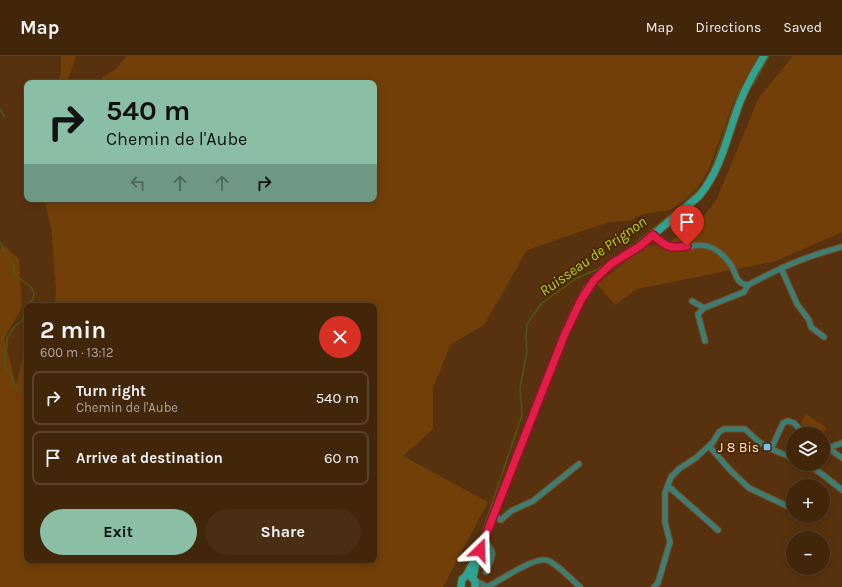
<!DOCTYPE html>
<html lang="en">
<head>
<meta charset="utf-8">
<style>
  body { margin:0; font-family:Karla,sans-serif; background:#492e13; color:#f1f3f6; height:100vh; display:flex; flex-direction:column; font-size:15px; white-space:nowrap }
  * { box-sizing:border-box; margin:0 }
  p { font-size:13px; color:#aea59c }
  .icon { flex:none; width:22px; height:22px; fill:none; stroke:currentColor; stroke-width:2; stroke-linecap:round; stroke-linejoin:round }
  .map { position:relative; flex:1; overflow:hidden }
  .drawer { position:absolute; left:24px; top:247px; width:353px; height:260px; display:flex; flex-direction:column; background:#42260a; border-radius:8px; box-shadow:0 2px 10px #0003,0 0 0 1px #5a432b }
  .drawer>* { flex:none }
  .banner { position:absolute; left:24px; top:24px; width:353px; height:122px; border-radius:8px; box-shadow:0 2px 10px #0003,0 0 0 1px #5a432b; background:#8abfa5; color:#111; overflow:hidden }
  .tools { position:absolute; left:786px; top:371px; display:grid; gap:8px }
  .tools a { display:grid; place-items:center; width:44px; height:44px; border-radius:50%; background:#42260a; box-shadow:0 2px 10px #0003,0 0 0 1px #5a432b; font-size:20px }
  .pin { position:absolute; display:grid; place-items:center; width:34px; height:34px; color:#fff; margin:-41px -17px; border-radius:50% 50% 50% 0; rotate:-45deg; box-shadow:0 0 4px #0007 }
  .pin .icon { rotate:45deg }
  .me { position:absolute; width:44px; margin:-22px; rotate:22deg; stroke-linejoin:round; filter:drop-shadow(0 0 3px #0008) }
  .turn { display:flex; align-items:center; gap:14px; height:84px; padding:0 16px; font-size:18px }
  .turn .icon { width:52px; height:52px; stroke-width:2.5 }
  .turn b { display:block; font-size:28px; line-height:34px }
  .lanes { display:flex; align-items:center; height:38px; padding:0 16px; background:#0003; justify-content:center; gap:20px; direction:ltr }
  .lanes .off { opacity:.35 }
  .round { display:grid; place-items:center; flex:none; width:42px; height:42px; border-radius:21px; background:#492e13 }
  .overview { display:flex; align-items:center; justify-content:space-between; height:68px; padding:0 16px }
  h1 { font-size:24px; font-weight:700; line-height:30px }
  .button { display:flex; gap:8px; margin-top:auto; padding:8px 16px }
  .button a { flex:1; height:46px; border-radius:24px; background:#8abfa5; color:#111; font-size:16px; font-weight:700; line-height:46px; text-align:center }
  .button a+a { background:#492e13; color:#f1f3f6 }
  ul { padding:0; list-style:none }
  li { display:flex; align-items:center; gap:12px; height:54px; margin:0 8px 6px; padding:0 8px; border:2px solid #5a432b; border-radius:8px }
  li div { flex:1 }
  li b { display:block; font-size:15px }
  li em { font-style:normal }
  header { display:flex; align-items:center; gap:24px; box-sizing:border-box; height:56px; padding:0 20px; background:#42260a; border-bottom:1px solid #5a432b }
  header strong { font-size:19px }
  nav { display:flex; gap:22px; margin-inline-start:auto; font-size:14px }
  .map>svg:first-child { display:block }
</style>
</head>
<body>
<header>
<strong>Map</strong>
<nav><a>Map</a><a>Directions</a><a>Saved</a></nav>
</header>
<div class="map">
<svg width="842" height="531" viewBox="0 0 842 531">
  <rect width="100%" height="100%" fill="#58320e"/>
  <path fill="#723f09" d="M61,0H76L67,27H57L61,18Z
    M127,0H760L737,37L708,115L698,131L681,147L670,154L642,158L630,165L609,166L527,194L484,269L451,288L433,331V373L403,400L488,446L443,531H0V193L3,189L19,203L22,252L4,282L16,329L25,294L27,292V504H374V250H55L56,236L52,182L51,172L45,146V143H374V27H98L103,21L116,13Z
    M793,0H842V176L776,205L637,233L615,249L597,228L646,190L657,189L662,192L704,160L715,146L721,133L758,43Z
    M806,358L827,372L822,378H815L800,368Z"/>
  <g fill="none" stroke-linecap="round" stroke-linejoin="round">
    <path stroke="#4c5915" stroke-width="1.5" d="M753,29L769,0
      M0,53L5,61
      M0,186L5,198L13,208L15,219L32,232L34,237L33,243L27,250
      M27,250L22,265L14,271L7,282V292L5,296L4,303L5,310L12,321L15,330L27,339
      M482,477L522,359L520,332L527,295L526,281L527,268L542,247L577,222L596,214L634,188L686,146L702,130L711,115L739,35L744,29"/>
    <g stroke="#724e2d" stroke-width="7">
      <path id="street" d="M653,179C657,183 662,188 668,191C681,196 696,185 710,191C718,194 726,202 731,209C737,219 735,227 748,229C780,212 806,200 842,191
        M781,212L797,248L809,264L811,271L824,281
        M692,245L704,252L744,236L748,229
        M704,252L698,258L705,285
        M823,389L828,392L842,387
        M709,390L731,415L749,432L787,450
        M828,392L842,402
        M771,393L793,402
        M806,408L822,418L842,434
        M668,430L718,474
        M494,461L501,464L511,455L533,445L579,408
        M484,486C498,496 491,502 486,516
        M475,525L488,531
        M487,531C500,525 537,498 549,505C558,509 572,524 580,531
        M654,531L658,527L670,486L665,466V437L671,421L679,413L697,401L713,386L719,376L724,373H745L759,386L771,393L783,367L788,365L794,367L804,378"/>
    </g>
    <g stroke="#724e2d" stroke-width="9">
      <path id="secondary" d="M470,520L475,525V531
        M473,521L476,508
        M461,531L462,523L466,520L480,494L564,280L575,255L587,233L602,215L640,190L699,140C723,112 728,74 742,41C748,27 756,13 764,0"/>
    </g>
    <use href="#street" stroke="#3e7e72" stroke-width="5"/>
    <use href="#secondary" stroke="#2fa290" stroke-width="7"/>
  </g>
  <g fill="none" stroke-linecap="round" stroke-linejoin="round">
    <g stroke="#92132f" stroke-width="10">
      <path id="route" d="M480,494L564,280L581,244L594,224L611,208L640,190L653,179C666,191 670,193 687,190"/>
    </g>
    <use href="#route" stroke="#e11d48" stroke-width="7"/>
  </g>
  <rect fill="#73c1f5" stroke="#4c2701" stroke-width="1.5" x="763" y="387" width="8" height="8" rx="2"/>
  <g text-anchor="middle" stroke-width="4" stroke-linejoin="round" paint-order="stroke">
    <g font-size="14" fill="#f8dfcd" stroke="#4c2701" text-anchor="end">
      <text x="759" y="396">J 8 Bis</text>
    </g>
    <g font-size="15" font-style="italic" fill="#b2d021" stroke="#4c2701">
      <text transform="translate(593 200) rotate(-35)" y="5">Ruisseau de Prignon</text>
    </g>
  </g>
</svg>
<div class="tools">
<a><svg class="icon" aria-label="layers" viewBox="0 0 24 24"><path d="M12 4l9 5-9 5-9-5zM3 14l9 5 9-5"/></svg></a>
<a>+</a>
<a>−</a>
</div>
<div class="pin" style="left:687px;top:190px;background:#d93025"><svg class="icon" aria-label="arrive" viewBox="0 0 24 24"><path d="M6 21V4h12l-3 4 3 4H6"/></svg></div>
<svg class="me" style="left:480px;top:494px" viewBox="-20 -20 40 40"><path d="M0-17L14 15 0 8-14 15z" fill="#e11d48" stroke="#fff" stroke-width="4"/></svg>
<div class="banner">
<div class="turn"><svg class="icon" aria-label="right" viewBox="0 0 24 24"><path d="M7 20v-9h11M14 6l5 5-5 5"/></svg><div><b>540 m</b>Chemin de l'Aube</div></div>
<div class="lanes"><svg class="icon off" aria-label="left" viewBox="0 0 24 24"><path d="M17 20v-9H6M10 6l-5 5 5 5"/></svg><svg class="icon off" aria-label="ahead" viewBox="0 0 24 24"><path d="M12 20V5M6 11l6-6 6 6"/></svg><svg class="icon off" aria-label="ahead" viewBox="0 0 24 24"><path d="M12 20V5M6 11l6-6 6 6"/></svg><svg class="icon" aria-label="right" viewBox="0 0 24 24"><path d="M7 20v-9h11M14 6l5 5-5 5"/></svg></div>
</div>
<section class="drawer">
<div class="overview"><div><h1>2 min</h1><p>600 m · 13:12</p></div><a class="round" style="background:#d93025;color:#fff"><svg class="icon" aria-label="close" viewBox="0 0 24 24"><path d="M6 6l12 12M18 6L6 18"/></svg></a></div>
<ul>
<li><svg class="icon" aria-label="right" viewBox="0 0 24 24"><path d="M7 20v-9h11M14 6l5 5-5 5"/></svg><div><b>Turn right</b><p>Chemin de l'Aube</p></div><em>540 m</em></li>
<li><svg class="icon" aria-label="arrive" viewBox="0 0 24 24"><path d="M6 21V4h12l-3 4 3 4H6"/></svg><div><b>Arrive at destination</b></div><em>60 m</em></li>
</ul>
<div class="button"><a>Exit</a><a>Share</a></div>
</section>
</div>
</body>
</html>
